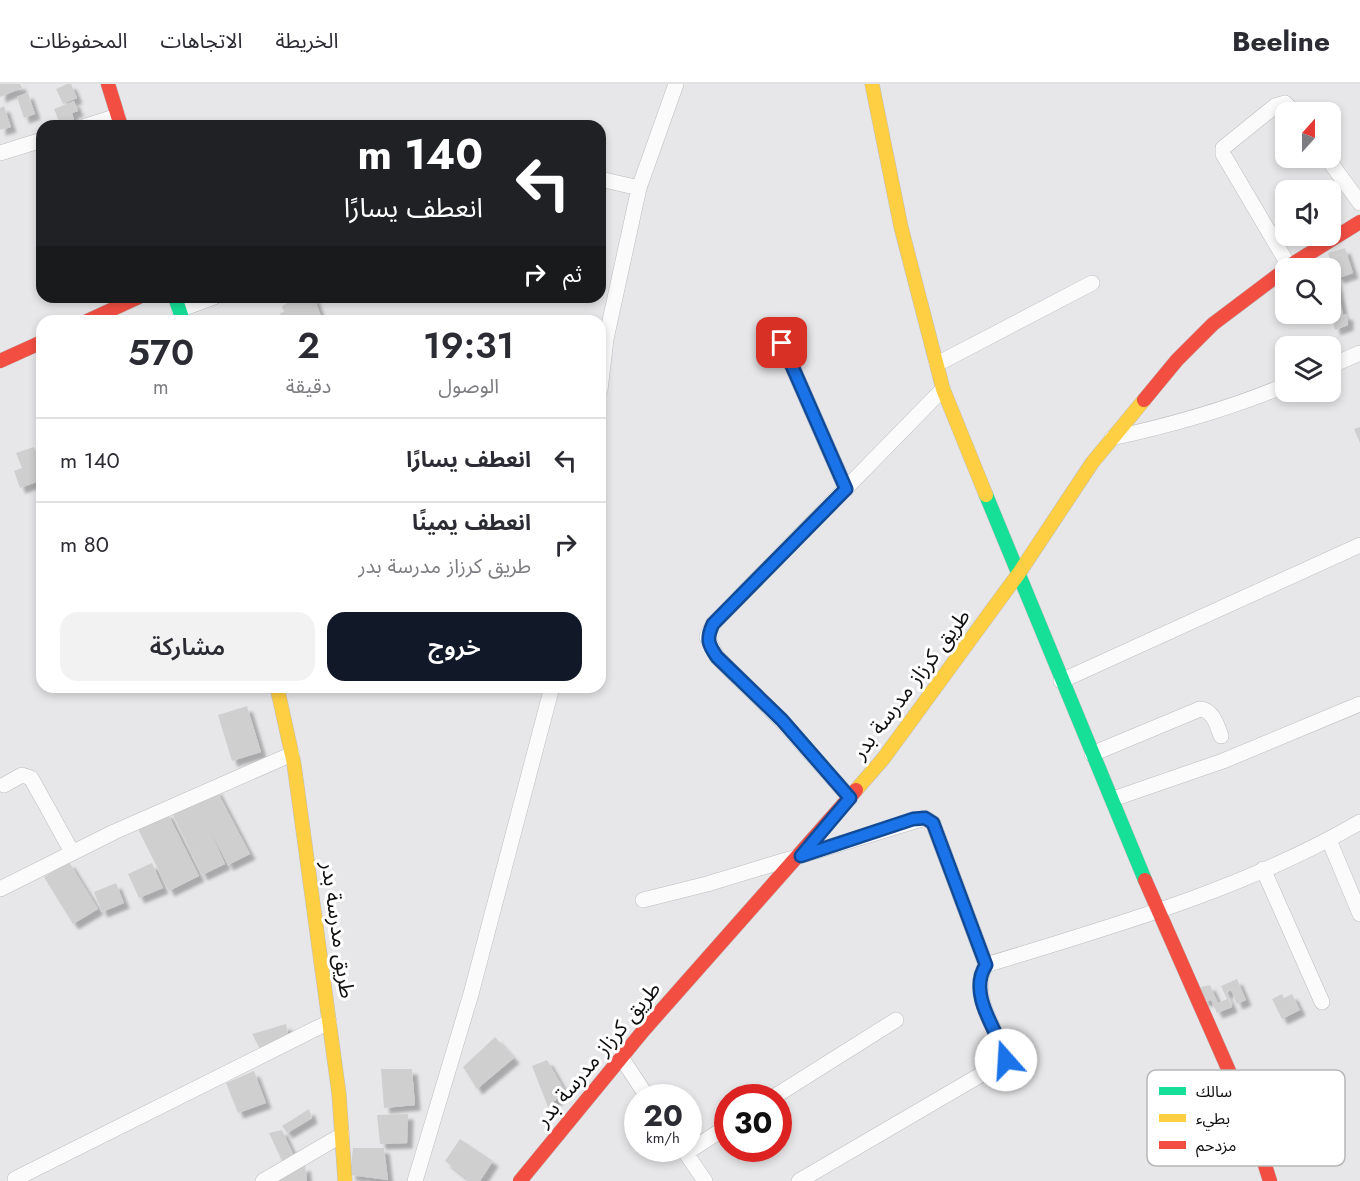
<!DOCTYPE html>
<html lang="ar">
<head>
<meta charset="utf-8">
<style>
  body { margin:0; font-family:Jost,"Noto Sans Arabic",sans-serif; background:#f2f2f3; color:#2b2b33; direction:rtl; height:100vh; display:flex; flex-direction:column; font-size:22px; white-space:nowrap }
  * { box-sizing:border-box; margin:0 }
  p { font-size:20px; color:#7c7c81 }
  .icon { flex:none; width:33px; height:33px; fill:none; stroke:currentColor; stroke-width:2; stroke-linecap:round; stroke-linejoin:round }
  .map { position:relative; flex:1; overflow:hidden; direction:ltr }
  .sheet { position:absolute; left:36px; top:231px; width:570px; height:378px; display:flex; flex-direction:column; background:#fff; border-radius:18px; box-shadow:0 3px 9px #0003; direction:rtl }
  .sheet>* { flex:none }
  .hud { position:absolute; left:36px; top:36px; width:570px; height:183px; border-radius:18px; box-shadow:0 3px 9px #0003; direction:rtl; background:#202124; color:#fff; overflow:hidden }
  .needle { width:39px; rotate:21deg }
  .tools { position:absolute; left:1275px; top:18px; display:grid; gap:12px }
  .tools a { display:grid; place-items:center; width:66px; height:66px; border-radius:12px; background:#fff; box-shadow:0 3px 9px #0003; font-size:30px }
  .speed { position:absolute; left:624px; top:1000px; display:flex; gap:12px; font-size:30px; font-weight:700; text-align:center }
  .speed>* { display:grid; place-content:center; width:78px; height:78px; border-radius:50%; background:#fff; box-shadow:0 3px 9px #0003; line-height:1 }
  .speed small { font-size:15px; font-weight:400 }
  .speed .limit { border:9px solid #d22; background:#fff; color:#111 }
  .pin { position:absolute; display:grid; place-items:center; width:51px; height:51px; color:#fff; margin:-26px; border-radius:12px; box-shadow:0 3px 9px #0006 }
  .me { position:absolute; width:66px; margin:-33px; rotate:341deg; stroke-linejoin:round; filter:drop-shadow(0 0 4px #0008) }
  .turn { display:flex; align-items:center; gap:21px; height:126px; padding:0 24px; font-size:27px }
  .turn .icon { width:78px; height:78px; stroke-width:2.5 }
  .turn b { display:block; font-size:42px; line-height:51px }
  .then { display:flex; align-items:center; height:57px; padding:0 24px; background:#0003; gap:12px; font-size:22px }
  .eta { display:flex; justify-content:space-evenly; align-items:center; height:102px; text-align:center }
  .eta b { font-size:36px; font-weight:600; line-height:42px }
  .action { display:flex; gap:12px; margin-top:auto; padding:12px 24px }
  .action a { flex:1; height:69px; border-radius:18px; background:#111827; color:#fff; font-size:24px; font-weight:600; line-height:69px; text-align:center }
  .action a+a { background:#f2f2f3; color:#2b2b33 }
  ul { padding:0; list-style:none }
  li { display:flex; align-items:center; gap:18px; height:84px; padding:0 24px; border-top:2px solid #e1e1e2 }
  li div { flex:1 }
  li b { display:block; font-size:22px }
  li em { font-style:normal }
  header { display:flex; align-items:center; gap:36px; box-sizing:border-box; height:84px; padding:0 30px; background:#fff; border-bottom:2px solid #e1e1e2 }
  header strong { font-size:28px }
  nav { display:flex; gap:33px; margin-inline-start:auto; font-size:21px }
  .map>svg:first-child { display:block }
</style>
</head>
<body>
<header>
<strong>Beeline</strong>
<nav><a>الخريطة</a><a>الاتجاهات</a><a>المحفوظات</a></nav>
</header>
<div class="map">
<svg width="1360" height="1097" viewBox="0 0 1360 1097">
  <defs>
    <filter id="shadow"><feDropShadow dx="5.5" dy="5.5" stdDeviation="1.5" flood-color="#0004"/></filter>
  </defs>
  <rect width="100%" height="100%" fill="#e7e7e9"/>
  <path fill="#d0cfd0" filter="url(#shadow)" d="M0,0H20L22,4L0,13Z
    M67,0H71L77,14L63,20L56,5Z
    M28,9L35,30L24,34L17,13Z
    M74,17L78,27L72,29L74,36L61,42L54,25Z
    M4,22L11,43L0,46V24Z
    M1345,164L1353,189L1339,194L1334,188L1328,169Z
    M1334,188L1343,230L1348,231V241L1335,246L1330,227V189Z
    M299,213H314L322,235L283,237L280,229L284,228L282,222Z
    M1360,343V359L1354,345Z
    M34,363L42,385V396L20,404L14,387L22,384L16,369Z
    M247,622L261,668L232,677L218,631Z
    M216,705L250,770L228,781L209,744L225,780L202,791L171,727Z
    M167,728L199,792L169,807L137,743Z
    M69,778L98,825L73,840L44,793Z
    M152,779L163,804L139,814L128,790Z
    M116,799L124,819L102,828L94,808Z
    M1237,895L1246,916L1237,920L1231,906L1226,908L1232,923L1217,929L1211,916L1203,917L1201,903L1210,901L1218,919L1227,915L1221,902Z
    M1282,910L1284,914L1292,910L1300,926L1282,935L1272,915Z
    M286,940L289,954L260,965L252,950Z
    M495,953L514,974L477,1005L463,983Z
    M547,976L565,1007L548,1023L532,982Z
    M381,985H412L415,1021L384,1024Z
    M254,987L266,1019L238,1029L226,999Z
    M309,1025L312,1034L287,1049L282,1042Z
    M408,1030L407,1059L380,1060L377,1031Z
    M282,1046L295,1074L283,1079L269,1049Z
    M460,1055L493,1077L480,1097H470L445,1077Z
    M353,1064H384L388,1096L350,1091Z
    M305,1081L307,1097H275Z"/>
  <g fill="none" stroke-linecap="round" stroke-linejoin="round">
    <g stroke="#bdbdbf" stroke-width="16">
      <path id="street" d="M86,42L118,32
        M0,69L42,56
        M1327,74L1360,119
        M600,95L639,104
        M1289,182L1223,70V64L1275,22L1285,19L1294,28
        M179,226L214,213
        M782,259L846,405
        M937,280L1092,199
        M1330,282L1360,269
        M600,306L606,255L639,104L676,0
        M1112,354C1172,341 1229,325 1286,301
        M1061,597L1360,461
        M1092,670L1200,625C1213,626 1217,641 1221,652
        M4,701L22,691L31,694L72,768
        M850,714L781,636L717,573L707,553L713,540L943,305
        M1113,715L1223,677L1360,620
        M1329,756L1360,830
        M1263,785L1322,918
        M0,805L114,748L292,670
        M643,816L707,800L925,734L933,739L986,881
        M621,973L648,1014
        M772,1014L896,936
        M683,1065L705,1097
        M686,1069L728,1042
        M15,1095L329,938
        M263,1097L342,1051
        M415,1097L471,910L552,603
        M799,1097L1006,976L1005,969C994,943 969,908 986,881C1113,842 1245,805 1360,738"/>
    </g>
    <g stroke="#bdbdbf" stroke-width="15">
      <path id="fast" d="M175,213L183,237
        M986,411L1145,796"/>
    </g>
    <g stroke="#bdbdbf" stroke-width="15">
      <path id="slow" d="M872,0L901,143L943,305L986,411
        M277,603L294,680L339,1010L345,1097
        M856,706L883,675L1019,489L1092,379L1144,316"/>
    </g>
    <g stroke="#bdbdbf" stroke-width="15">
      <path id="jam" d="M108,0L121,42
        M1286,184L1360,138
        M87,237L139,213
        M0,277L42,258
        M1144,316L1177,276L1213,240L1286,185
        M1145,796L1251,1037L1270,1097
        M520,1097L643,947L856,706"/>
    </g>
    <use href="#street" stroke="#fbfbfc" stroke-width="15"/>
    <use href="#fast" stroke="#16e098" stroke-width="14"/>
    <use href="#slow" stroke="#ffcf43" stroke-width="14"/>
    <use href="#jam" stroke="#f24e42" stroke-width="14"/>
  </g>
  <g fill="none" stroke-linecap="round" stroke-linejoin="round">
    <g stroke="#114b97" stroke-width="15">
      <path id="route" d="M782,259L846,405L713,540C706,555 708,560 717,573L782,636L850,714L801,772L913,735L925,734L933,739L986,881C968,908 994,943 1005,969L1006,976"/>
    </g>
    <use href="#route" stroke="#1a73e8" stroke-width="10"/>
  </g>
  <g text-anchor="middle" stroke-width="6" stroke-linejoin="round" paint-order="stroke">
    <g font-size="21" fill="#101012" stroke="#fff">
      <text transform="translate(911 600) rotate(-53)" y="7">طريق كرزاز مدرسة بدر</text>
      <text transform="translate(338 846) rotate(82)" y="7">طريق مدرسة بدر</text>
      <text transform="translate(598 970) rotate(-50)" y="7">طريق كرزاز مدرسة بدر</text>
    </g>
  </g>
  <rect x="1147" y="986" width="198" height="96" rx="9" fill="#fff" stroke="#b7b7b8" stroke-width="1.5"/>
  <rect x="1159" y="1003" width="27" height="8" fill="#16e098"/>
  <rect x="1159" y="1030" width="27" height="8" fill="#ffcf43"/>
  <rect x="1159" y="1057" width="27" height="8" fill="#f24e42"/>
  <g font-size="16" fill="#101012">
    <text x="1196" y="1013">سالك</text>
    <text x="1196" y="1040">بطيء</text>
    <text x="1196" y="1067">مزدحم</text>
  </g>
</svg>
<div class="tools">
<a><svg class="needle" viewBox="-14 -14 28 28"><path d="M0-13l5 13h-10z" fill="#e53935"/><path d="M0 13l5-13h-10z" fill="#7c7c81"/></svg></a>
<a><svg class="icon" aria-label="sound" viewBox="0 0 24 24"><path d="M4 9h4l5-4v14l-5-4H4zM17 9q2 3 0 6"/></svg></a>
<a><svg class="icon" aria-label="search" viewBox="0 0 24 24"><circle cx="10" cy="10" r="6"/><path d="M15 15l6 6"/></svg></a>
<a><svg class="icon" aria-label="layers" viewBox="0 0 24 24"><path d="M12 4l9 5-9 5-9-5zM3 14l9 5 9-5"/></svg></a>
</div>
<div class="speed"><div>20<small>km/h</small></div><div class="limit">30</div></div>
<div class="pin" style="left:782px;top:259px;background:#d93025"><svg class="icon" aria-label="arrive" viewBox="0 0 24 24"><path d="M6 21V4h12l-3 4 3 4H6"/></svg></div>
<svg class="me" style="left:1006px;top:976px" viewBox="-20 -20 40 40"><circle r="19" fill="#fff"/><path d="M0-13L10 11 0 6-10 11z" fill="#1a73e8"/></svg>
<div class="hud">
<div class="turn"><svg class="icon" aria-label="left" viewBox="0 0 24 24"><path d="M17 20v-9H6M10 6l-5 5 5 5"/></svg><div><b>140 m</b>انعطف يسارًا</div></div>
<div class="then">ثم<svg class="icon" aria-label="right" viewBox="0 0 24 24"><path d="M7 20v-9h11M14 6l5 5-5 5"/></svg></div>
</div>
<section class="sheet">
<div class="eta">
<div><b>19:31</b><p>الوصول</p></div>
<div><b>2</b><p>دقيقة</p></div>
<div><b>570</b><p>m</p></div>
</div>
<ul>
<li><svg class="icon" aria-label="left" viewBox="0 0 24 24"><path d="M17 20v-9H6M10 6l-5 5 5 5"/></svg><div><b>انعطف يسارًا</b></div><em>140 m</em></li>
<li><svg class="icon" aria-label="right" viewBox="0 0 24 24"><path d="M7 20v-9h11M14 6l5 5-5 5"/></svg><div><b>انعطف يمينًا</b><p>طريق كرزاز مدرسة بدر</p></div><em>80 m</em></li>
</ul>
<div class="action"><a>خروج</a><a>مشاركة</a></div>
</section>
</div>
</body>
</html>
